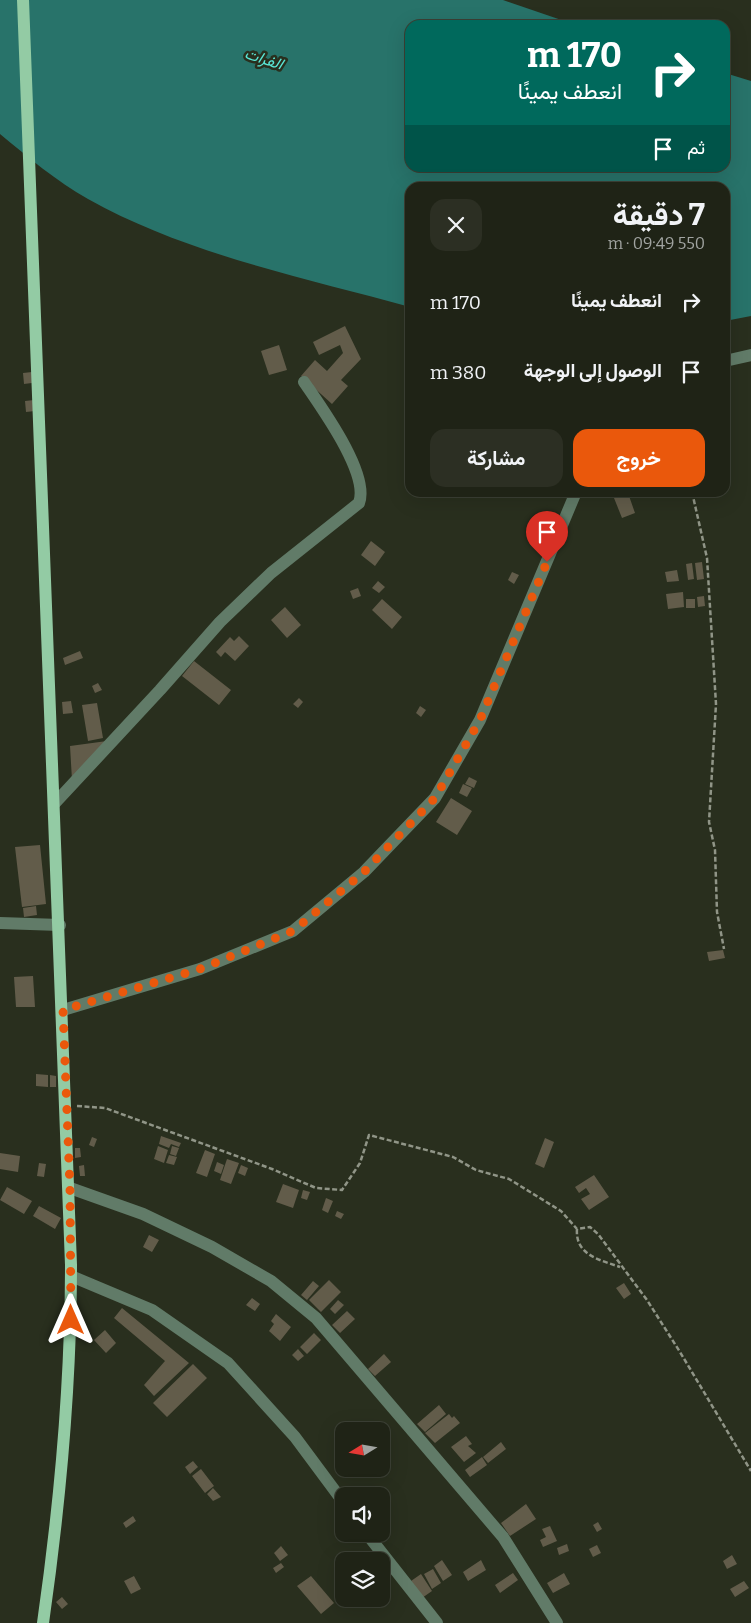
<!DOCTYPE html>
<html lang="ar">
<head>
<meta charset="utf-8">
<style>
  body { margin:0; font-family:Bitter,Vazirmatn,serif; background:#2c2f23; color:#f1f3f6; direction:rtl; height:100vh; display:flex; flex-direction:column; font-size:19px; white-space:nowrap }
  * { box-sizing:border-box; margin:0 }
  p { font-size:16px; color:#a1a4a1 }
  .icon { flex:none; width:28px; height:28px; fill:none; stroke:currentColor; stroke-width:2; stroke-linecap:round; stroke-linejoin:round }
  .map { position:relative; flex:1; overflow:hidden; direction:ltr }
  .sheet { position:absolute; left:405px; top:182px; width:325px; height:315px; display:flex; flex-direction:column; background:#1f2316; border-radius:15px; box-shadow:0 5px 20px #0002,0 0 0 1px #3c4035; direction:rtl }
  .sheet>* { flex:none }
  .top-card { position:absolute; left:405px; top:20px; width:325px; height:152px; border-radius:15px; box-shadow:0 5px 20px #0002,0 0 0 1px #3c4035; direction:rtl; background:#00695c; color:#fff; overflow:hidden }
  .needle { width:32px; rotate:259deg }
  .buttons { position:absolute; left:335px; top:1422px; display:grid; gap:10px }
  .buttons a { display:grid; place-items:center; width:55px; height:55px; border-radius:10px; background:#1f2316; box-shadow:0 5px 20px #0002,0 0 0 1px #3c4035; font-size:25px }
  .pin { position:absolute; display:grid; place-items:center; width:42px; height:42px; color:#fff; margin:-51px -21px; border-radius:50% 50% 50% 0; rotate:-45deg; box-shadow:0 0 5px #0007 }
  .pin .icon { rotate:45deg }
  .me { position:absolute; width:55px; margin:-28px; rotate:0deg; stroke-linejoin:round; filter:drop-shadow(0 0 4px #0008) }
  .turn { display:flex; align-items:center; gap:18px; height:105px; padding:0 25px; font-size:22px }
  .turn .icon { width:65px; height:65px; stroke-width:2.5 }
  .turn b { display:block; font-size:35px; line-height:42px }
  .then { display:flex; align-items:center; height:48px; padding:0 25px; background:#0003; gap:10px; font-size:19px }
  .round { display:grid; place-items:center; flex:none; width:52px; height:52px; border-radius:15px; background:#2c2f23 }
  .head { display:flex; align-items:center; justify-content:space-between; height:85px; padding:0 25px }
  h1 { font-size:30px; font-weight:700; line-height:38px }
  .action { display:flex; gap:10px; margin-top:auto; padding:10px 25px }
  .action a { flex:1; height:58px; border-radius:15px; background:#ea580c; color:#fff; font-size:20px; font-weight:700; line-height:58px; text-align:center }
  .action a+a { background:#2c2f23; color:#f1f3f6 }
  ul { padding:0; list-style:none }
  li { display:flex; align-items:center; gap:15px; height:70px; padding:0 25px }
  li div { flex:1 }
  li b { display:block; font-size:19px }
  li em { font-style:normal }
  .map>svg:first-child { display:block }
</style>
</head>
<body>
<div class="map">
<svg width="751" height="1623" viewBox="0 0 751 1623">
  <rect width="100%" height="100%" fill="#292f1e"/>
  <path fill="#28736a" d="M0,0H503L576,25H410V168H725V73L751,81V316L725,321V188H410V307C302,277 186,254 88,199C56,181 28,157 0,134Z"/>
  <path fill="#625c4a" d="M345,326L361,359L341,380L348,386L332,404L301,376L315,360L327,371L343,353L340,345L319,355L313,342Z
    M279,345L287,370L269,375L261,351Z
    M32,372V383L24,384L23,373Z
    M34,400L35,411L26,412L25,401Z
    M628,493L635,513L622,518L614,498Z
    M371,541L385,552L375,566L361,555Z
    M702,562L704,579L697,580L695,563Z
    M692,563L694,579L688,580L686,564Z
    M677,570L679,581L667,582L665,572Z
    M512,572L519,575L514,584L508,580Z
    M378,581L385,587L379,593L372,588Z
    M358,588L361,596L353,599L350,591Z
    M683,592L684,607L668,609L666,594Z
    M704,596L705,606L698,607L697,597Z
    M382,599L402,617L392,629L372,610Z
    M686,599H695V608H686Z
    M285,607L301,625L287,638L271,620Z
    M239,636L249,646L235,661L225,652L221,657L216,652L230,637L234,641Z
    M80,651L83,658L65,665L63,658Z
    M194,661L231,690L219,705L182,676Z
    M98,683L102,690L95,693L92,686Z
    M299,698L303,702L298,708L293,704Z
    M71,701L73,713L63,714L62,702Z
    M97,703L103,738L88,741L82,705Z
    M420,706L426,710L421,717L416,713Z
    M107,741L72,780L70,746Z
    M469,777L477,781L474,788L465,784Z
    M463,784L472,788L467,797L459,793Z
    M451,798L472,811L457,835L436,822Z
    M40,845L46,904L22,907L15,847Z
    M36,906L37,915L24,917L23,908Z
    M723,950L725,958L709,961L707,952Z
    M33,976L35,1007H16L14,977Z
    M36,1074L48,1075V1087L36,1086Z
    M50,1075L56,1076V1087H50Z
    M161,1136L181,1143L179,1147L171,1144L169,1148L159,1144Z
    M92,1137L97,1139L94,1147L89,1145Z
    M545,1138L554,1142L544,1168L535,1164Z
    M158,1146L168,1150L164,1163L154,1159Z
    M172,1146L179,1148L176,1156L170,1154Z
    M75,1148H80L81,1157L75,1158Z
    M205,1150L215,1154L207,1177L196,1173Z
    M0,1153L20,1156L18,1172L0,1169Z
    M169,1155L177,1157L174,1165L166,1163Z
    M227,1159L239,1163L231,1184L220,1180Z
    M217,1162L224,1165L221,1174L214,1171Z
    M39,1163L46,1164L44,1177L37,1176Z
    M84,1165L85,1176H80L79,1166Z
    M241,1165L248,1168L245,1176L238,1173Z
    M594,1175L609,1197L589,1210L581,1199L590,1194L586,1188L579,1193L575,1187Z
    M283,1184L299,1190L293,1208L276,1202Z
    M7,1187L32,1201L24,1214L0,1200Z
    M303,1190L310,1192L307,1200L301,1198Z
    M326,1198L333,1201L328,1213L322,1210Z
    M39,1206L61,1218L55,1229L33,1216Z
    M337,1211L344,1214L341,1219L335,1216Z
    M149,1235L159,1240L152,1252L143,1247Z
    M329,1280L341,1292L321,1312L309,1300Z
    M313,1281L319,1286L307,1300L301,1295Z
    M624,1283L631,1294L624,1299L616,1288Z
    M252,1298L260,1304L255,1311L246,1305Z
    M338,1300L344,1305L335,1314L330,1309Z
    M122,1308L189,1363L154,1396L144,1385L165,1361L114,1318Z
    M347,1311L355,1319L340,1333L332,1325Z
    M276,1314L291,1327L280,1341L269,1331L274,1324L271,1321Z
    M105,1330L116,1343L106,1353L94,1340Z
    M314,1333L321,1340L307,1354L300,1347Z
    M298,1349L304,1356L298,1361L292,1355Z
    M384,1354L391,1362L375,1376L368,1369Z
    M193,1364L207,1378L167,1417L153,1403Z
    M439,1405L446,1414L425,1432L417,1424Z
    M449,1414L452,1418L454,1416L460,1423L435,1443L425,1433Z
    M466,1436L472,1444L468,1446L476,1453L464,1462L451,1447Z
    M501,1442L506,1449L488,1463L483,1457Z
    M482,1457L487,1465L470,1477L465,1470Z
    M193,1461L198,1467L190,1474L185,1467Z
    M201,1469L214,1486L205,1493L192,1476Z
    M213,1488L221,1497L213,1501L207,1494Z
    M526,1504L536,1519L510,1536L501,1523Z
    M133,1516L136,1521L126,1528L123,1523Z
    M598,1522L602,1529L597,1532L593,1525Z
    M550,1526L557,1541L543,1547L540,1540L546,1537L542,1529Z
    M567,1544L569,1551L559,1555L557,1548Z
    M597,1545L601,1553L593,1557L589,1549Z
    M281,1546L288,1555L280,1561L274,1553Z
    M732,1555L737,1564L727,1569L723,1561Z
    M442,1560L452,1575L443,1581L434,1566Z
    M481,1560L486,1570L468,1581L463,1572Z
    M281,1563L284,1567L276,1573L273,1568Z
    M433,1569L441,1583L432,1589L424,1574Z
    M513,1573L518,1580L500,1593L495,1585Z
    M564,1573L570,1584L553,1593L547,1583Z
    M421,1574L432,1591L422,1598L411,1581Z
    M134,1576L141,1589L131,1594L124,1581Z
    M311,1576L334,1603L321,1614L297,1586Z
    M744,1581L749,1588L735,1597L730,1589Z
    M62,1597L68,1604L62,1609L56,1602Z"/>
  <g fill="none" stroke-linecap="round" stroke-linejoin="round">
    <path stroke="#909587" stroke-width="2.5" stroke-dasharray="5 2.5" stroke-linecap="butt" d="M692,492L707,558L716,704L709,822L715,850L717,912L724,949
      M77,1106L105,1108L272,1169L316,1188L342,1190L360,1163L369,1135L453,1157L476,1170L509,1179L561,1211L577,1229L590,1227L598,1234L647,1300L680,1352L751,1471
      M577,1229C575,1255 600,1260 620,1267"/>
    <path stroke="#617b68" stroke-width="12" d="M725,361L751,355
      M55,803L160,690L220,622L271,573L359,503C370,474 321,407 304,382
      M0,923L60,925
      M63,1010L200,969L293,931L364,872L435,798L480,720L576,492
      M70,1188L143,1214L212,1247L271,1281L316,1318L503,1537L557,1623
      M71,1276L152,1310L228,1363L295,1437L344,1503
      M367,1534L437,1623"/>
    <path stroke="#93cba4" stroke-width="12" d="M23,0L71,1265C71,1386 60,1504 43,1623"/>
  </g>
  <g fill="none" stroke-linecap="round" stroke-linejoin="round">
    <path stroke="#ea580c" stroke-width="9" stroke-dasharray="0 16.2" d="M71,1320L70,1188L63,1010L200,969L293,931L364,872L435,798L480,720L547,562"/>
  </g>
  <g text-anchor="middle" stroke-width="5" stroke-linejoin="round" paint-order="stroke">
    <g font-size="16" font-style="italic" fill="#5ae7d6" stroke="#292f1e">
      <text transform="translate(264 58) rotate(18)" y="6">الفرات</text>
    </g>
  </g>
</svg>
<div class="buttons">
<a><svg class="needle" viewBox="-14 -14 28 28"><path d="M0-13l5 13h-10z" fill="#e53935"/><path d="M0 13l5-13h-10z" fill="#a1a4a1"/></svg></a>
<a><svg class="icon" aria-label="sound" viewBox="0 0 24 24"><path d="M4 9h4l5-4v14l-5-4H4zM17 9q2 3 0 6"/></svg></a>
<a><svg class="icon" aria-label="layers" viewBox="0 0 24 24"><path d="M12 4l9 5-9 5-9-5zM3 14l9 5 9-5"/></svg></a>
</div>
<div class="pin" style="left:547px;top:562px;background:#d93025"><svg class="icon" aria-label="arrive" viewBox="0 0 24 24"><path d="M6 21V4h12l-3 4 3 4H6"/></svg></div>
<svg class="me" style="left:71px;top:1320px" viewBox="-20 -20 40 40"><path d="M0-17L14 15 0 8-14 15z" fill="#ea580c" stroke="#fff" stroke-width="4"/></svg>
<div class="top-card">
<div class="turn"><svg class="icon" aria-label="right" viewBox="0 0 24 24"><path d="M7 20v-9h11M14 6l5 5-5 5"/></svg><div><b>170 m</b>انعطف يمينًا</div></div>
<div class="then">ثم<svg class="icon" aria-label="arrive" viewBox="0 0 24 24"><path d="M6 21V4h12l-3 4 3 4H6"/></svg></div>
</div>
<section class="sheet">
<div class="head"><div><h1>7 دقيقة</h1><p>550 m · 09:49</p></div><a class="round"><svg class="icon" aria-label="close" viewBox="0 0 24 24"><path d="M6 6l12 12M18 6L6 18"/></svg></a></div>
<ul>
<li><svg class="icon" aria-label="right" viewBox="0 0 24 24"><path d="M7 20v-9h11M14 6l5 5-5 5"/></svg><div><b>انعطف يمينًا</b></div><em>170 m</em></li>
<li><svg class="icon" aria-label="arrive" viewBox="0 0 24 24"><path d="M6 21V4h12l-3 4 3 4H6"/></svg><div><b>الوصول إلى الوجهة</b></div><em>380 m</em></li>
</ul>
<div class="action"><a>خروج</a><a>مشاركة</a></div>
</section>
</div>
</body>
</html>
